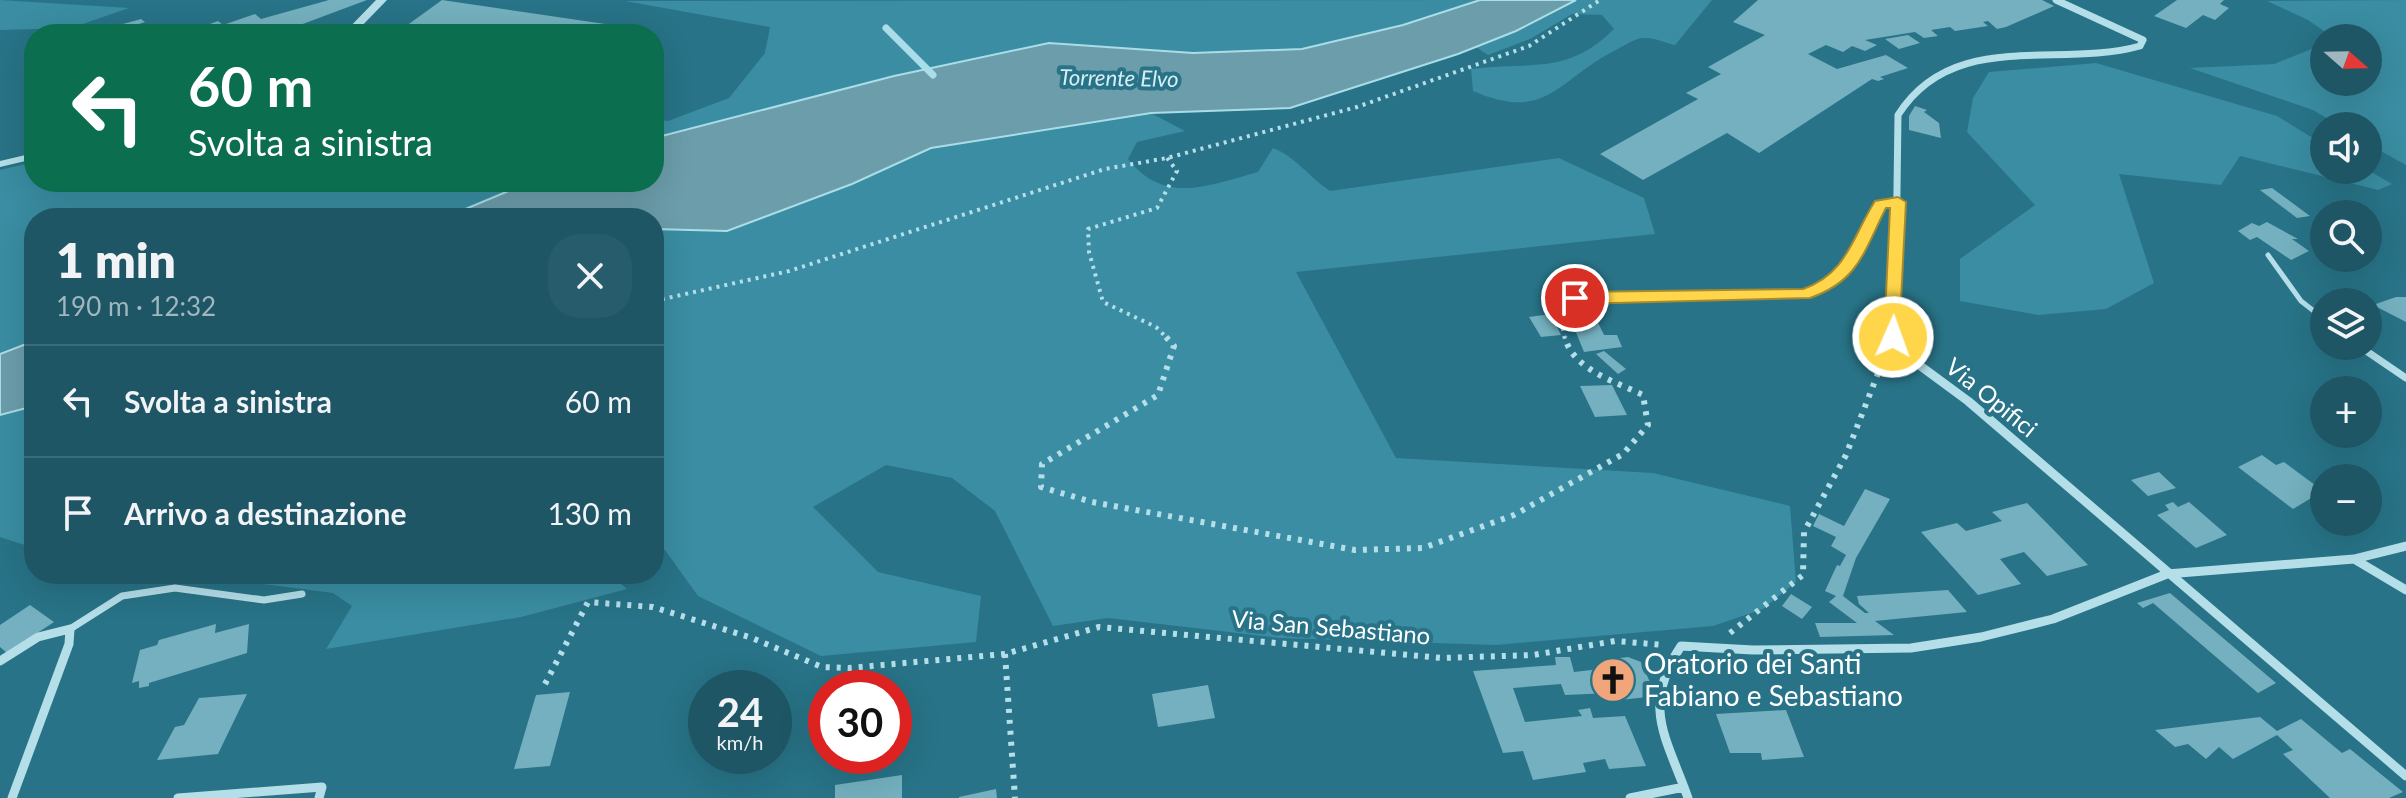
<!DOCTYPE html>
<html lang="it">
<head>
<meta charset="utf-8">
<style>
  body { margin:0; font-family:Lato,sans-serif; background:#265c6b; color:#f1f3f6; height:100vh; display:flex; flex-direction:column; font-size:30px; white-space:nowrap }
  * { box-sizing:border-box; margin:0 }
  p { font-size:26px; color:#a1b7bf }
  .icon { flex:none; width:44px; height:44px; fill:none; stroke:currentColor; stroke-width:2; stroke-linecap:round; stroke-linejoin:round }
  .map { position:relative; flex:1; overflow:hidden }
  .side { position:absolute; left:24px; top:208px; width:640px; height:376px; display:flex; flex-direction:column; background:#1e5665; border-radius:32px; box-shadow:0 8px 32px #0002 }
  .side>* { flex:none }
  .top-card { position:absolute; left:24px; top:24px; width:640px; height:168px; border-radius:32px; box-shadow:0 8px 32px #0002; background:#0b6e4f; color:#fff; overflow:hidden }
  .needle { width:52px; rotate:110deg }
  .buttons { position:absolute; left:2310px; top:24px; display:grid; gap:16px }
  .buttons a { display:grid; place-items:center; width:72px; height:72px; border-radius:50%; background:#1e5665; box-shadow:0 8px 32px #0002; font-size:40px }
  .speed { position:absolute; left:688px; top:670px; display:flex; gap:16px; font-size:40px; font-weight:700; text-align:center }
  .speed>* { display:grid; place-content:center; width:104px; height:104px; border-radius:50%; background:#1e5665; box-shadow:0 8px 32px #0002; line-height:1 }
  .speed small { font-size:20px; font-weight:400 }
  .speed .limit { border:12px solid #d22; background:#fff; color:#111 }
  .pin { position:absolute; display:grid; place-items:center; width:68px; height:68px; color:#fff; margin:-34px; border:4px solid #fff; border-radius:50%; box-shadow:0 2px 8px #0007 }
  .me { position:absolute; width:88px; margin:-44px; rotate:2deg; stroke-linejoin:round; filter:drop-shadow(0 0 6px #0008) }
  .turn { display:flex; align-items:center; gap:28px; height:168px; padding:0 32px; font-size:36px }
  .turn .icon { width:104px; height:104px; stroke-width:2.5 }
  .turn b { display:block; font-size:56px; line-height:68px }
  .round { display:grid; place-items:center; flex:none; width:84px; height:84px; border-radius:32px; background:#265c6b }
  .summary { display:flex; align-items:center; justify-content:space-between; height:136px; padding:0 32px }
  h1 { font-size:48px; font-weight:800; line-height:60px }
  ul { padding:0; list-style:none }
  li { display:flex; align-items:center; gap:24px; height:112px; padding:0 32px; border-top:2px solid #3c6c79 }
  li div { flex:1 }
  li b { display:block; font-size:30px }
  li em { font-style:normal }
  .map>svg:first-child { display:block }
</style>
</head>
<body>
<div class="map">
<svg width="2406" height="798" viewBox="0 0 2406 798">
  <rect width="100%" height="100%" fill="#287387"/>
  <path fill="#3a8da2" d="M0,0L129,8L71,28L0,30Z
    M1480,0L1403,25L1302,49L1194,53L1049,43L894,76L654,138V119L668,121L729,98L765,53L770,27L625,1Z
    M1576,0H1712L1675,45C1666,43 1653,37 1644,38C1635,38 1624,46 1616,50C1556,80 1548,123 1473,91L1471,69C1532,61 1567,76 1614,29L1602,15L1572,14L1530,39L1488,55L1476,47Z
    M2406,0V165L2368,144V126H2340L2313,110L2190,68L2274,64L2324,44V82H2368V38H2334L2308,20L2267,1Z
    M2096,63L2277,116L2324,145V170H2368L2392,184L2378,190L2240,156L2221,185L2119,174L2154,283L2106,309L2038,315L1960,301V259L2035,205L1967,132L1973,98L1989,72Z
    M1151,113L1185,131L1137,142L1128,159C1165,206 1209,185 1258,172L1273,148C1296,157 1309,177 1330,191L1559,158L1644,198L1655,234L1296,272L1396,458L1653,473L1790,506L1796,582L1763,609L1713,626L1496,645L1280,638L1108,618L1053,626L995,511L952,478L886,465L813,507L878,572L981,596L976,642L821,656L698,596L665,550L654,549V229L727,231L852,184L931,148Z
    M34,162V182H530L526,184L530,218H34V548L0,537V170Z
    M221,574H609L627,589L521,617L326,649L352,606L333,593L225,579Z"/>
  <path fill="#6c9daa" stroke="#a9dde8" stroke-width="2" d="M1480,0H1576L1516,31L1458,54L1290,108L1151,113L931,148L852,184L727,231L654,229V218H444L530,182H654V138L894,76L1049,43L1193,53L1302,49L1403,25Z
    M34,341V406L0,415V354Z"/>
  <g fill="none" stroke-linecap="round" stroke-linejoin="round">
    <path stroke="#a9dde8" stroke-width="7" d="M886,28L933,75"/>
  </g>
  <path fill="#74b0bf" d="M329,0H367L276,34H183L218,21L223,25L255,14L261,19Z
    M442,0L639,29L633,34H395Z
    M1758,0H2042L2054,6L2006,27L1997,29L1988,21L1983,22L1988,26L1955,31L1950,27L1931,30L1938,36L1924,38L1915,32L1865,40L1877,45L1865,51L1852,46L1843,52L1826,45L1808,54L1837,69L1886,55L1908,68L1880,77L1884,79L1878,81L1872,79L1759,153L1727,133L1643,180L1600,154L1698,99L1686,93L1721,74L1708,67L1765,35L1733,22Z
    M2177,0H2224L2220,4L2229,8L2215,20L2203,15L2186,28L2154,16Z
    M141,19L145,22L109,34L94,32Z
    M1908,35L1920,43L1899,49L1885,39Z
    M1915,106L1927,110L1924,112L1939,123L1941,138L1909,130V116Z
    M2272,188L2310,216L2297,218L2260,190Z
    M2267,222L2298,239H2292L2309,251L2291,260L2257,237L2250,240L2238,231L2252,223L2259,226Z
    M2396,297H2406V322L2373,305Z
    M1588,302L1604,335H1617L1622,347L1584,352L1564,303Z
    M1551,314L1561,335L1541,337L1529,317Z
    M1604,351L1626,369L1618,374L1596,354Z
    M1612,385L1627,415L1595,417L1580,386Z
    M2262,455L2276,465L2284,462L2323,491L2293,509L2238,467Z
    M2159,472L2176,488L2148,496L2131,480Z
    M1865,489L1890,499L1856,558L1843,596L1865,613H1869L1859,604L1857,596L1948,590L1967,612L1875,621L1894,635L1820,637L1815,623H1857L1829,602L1836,596L1825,591L1837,565L1840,566L1846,555L1831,546L1836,537L1813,526L1819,514L1844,526Z
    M2173,502L2178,507L2189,502L2227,535L2196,548L2157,515L2169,510L2165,505Z
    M2027,503L2088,565L2047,576L2024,552L2000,559L2021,584L1978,595L1921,532L1957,523L1966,531L2002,521L1992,512Z
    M2170,593L2276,683L2258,693L2153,603L2143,608L2137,603Z
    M1791,594L1812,607L1802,619L1782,606Z
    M30,605L54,622L7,653L0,647V625Z
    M216,624L215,633L249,624L247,653L149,683V686L139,688V681L132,683L140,650L157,645L159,640Z
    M1555,657H1570L1574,672L1600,669L1603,660L1628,657L1641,662L1653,689L1647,697L1620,700L1611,693L1565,695L1561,684L1513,688L1525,722L1582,716L1578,710L1590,708L1593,718L1625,716L1646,766L1609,769L1605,759L1583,763L1586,772L1533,780L1523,751L1503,753L1473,671L1556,665Z
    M1208,685L1215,718L1158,727L1152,694Z
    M570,692L550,766L514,769L536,695Z
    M247,694L218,754L157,760L175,727L184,725L199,698Z
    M1786,710L1804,757L1762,760L1761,753H1730L1716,714Z
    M2260,717L2277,731L2301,719L2342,753L2350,749L2403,792L2389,798H2330L2283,754L2293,750L2277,735L2233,759L2219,747L2206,759L2188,744L2175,747L2155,730Z
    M902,775V798H835V785Z
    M996,789L997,798H959V797Z"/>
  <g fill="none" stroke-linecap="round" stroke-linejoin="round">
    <path stroke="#b4dee8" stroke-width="4" stroke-dasharray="3 5" stroke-linecap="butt" d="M1167,158L1177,171L1157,208L1088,229L1089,252L1103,302L1156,327L1168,339
      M1562,300L1557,302L1565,339
      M654,301L789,271L1105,169L1167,158L1357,107L1529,46L1600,0"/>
    <path stroke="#b4dee8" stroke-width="6" stroke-dasharray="4 7" stroke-linecap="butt" d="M1166,337L1174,346L1158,395L1042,464L1041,487L1092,502L1355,550L1423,548L1514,515L1623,454L1648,425L1643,395C1616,382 1572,369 1565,337
      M1730,633L1803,575L1804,532L1846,455L1886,353
      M1005,654L1015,798
      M545,684L588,602L653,607L752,638L822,667L849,668L1005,654L1099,627L1442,658L1533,655L1615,641L1664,645"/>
    <path stroke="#b4dee8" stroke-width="5" d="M2268,255L2301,301L2324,319
      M1575,298L1804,294C1851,274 1857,246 1880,204L1898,202"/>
    <path stroke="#b4dee8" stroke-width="7" d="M2359,346L2406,378
      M70,629L122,596L175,588L264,600L302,594"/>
    <path stroke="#b4dee8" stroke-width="7" d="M1895,339L1898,115C1953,28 2058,69 2140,46L2143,40L2056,0"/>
    <path stroke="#b4dee8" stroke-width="9" d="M1893,337L1911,359L1968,401L2406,776
      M2354,559L2406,590
      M0,661L38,637L70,629L69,644L12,798
      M178,798L322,787L319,798
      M1630,798L1684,787
      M1688,798C1666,736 1641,707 1681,646L1753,650L1911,648L1981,637L2053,619L2167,574L2354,559L2406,546"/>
    <path fill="#b4dee8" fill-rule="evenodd" d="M376,0H387L354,34H343Z
      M34,153V159L0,167V161Z"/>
  </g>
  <path fill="#ffd54a" stroke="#a68a30" stroke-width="2" d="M1898,197L1906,202L1899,341L1893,343L1884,337L1890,208H1886C1864,251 1859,281 1810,298L1575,304L1567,298L1575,292L1803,289C1847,274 1852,237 1875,201Z"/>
  <defs>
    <g id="church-disc" transform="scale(2.3)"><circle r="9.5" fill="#f0a57b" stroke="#287387"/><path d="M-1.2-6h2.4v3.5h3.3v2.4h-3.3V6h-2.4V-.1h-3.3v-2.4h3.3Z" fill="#111"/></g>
  </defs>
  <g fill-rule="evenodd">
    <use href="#church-disc" x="1613" y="680"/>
  </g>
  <g text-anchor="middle" stroke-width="8" stroke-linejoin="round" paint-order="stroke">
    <g font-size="22" font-style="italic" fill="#d6eff5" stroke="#287387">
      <text transform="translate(1119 78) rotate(1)" y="8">Torrente Elvo</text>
    </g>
    <g font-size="24" fill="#fff" stroke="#287387">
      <text transform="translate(1991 398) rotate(39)" y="8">Via Opifici</text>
      <text transform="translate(1331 628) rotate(5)" y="8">Via San Sebastiano</text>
    </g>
    <g font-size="28" fill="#fff" stroke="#287387" text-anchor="start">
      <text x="1644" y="674">Oratorio dei Santi<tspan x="1644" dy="32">Fabiano e Sebastiano</tspan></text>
    </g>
  </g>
</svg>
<div class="buttons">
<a><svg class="needle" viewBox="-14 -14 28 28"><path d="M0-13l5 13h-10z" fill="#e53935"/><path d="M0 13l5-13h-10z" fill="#a1b7bf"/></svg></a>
<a><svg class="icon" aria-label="sound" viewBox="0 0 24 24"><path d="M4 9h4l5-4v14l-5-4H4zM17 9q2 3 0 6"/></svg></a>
<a><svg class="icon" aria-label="search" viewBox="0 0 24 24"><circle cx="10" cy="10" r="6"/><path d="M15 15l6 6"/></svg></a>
<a><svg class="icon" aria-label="layers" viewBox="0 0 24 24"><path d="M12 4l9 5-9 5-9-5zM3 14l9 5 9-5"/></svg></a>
<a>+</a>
<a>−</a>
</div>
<div class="speed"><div>24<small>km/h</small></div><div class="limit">30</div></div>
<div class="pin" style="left:1575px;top:298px;background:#d93025"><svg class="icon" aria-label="arrive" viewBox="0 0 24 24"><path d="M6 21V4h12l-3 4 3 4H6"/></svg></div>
<svg class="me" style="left:1893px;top:337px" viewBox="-20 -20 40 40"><circle r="17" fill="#ffd54a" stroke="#fff" stroke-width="3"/><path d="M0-11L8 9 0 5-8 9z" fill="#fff"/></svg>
<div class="top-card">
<div class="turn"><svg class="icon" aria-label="left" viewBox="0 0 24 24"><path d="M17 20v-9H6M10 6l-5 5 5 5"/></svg><div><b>60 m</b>Svolta a sinistra</div></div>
</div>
<section class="side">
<div class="summary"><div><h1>1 min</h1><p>190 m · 12:32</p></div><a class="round"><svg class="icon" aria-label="close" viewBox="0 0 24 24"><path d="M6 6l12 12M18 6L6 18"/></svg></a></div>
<ul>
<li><svg class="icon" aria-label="left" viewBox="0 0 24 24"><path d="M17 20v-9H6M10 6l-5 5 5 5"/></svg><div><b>Svolta a sinistra</b></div><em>60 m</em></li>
<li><svg class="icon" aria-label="arrive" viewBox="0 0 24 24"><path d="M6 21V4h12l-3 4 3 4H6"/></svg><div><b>Arrivo a destinazione</b></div><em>130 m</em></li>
</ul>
</section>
</div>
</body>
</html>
